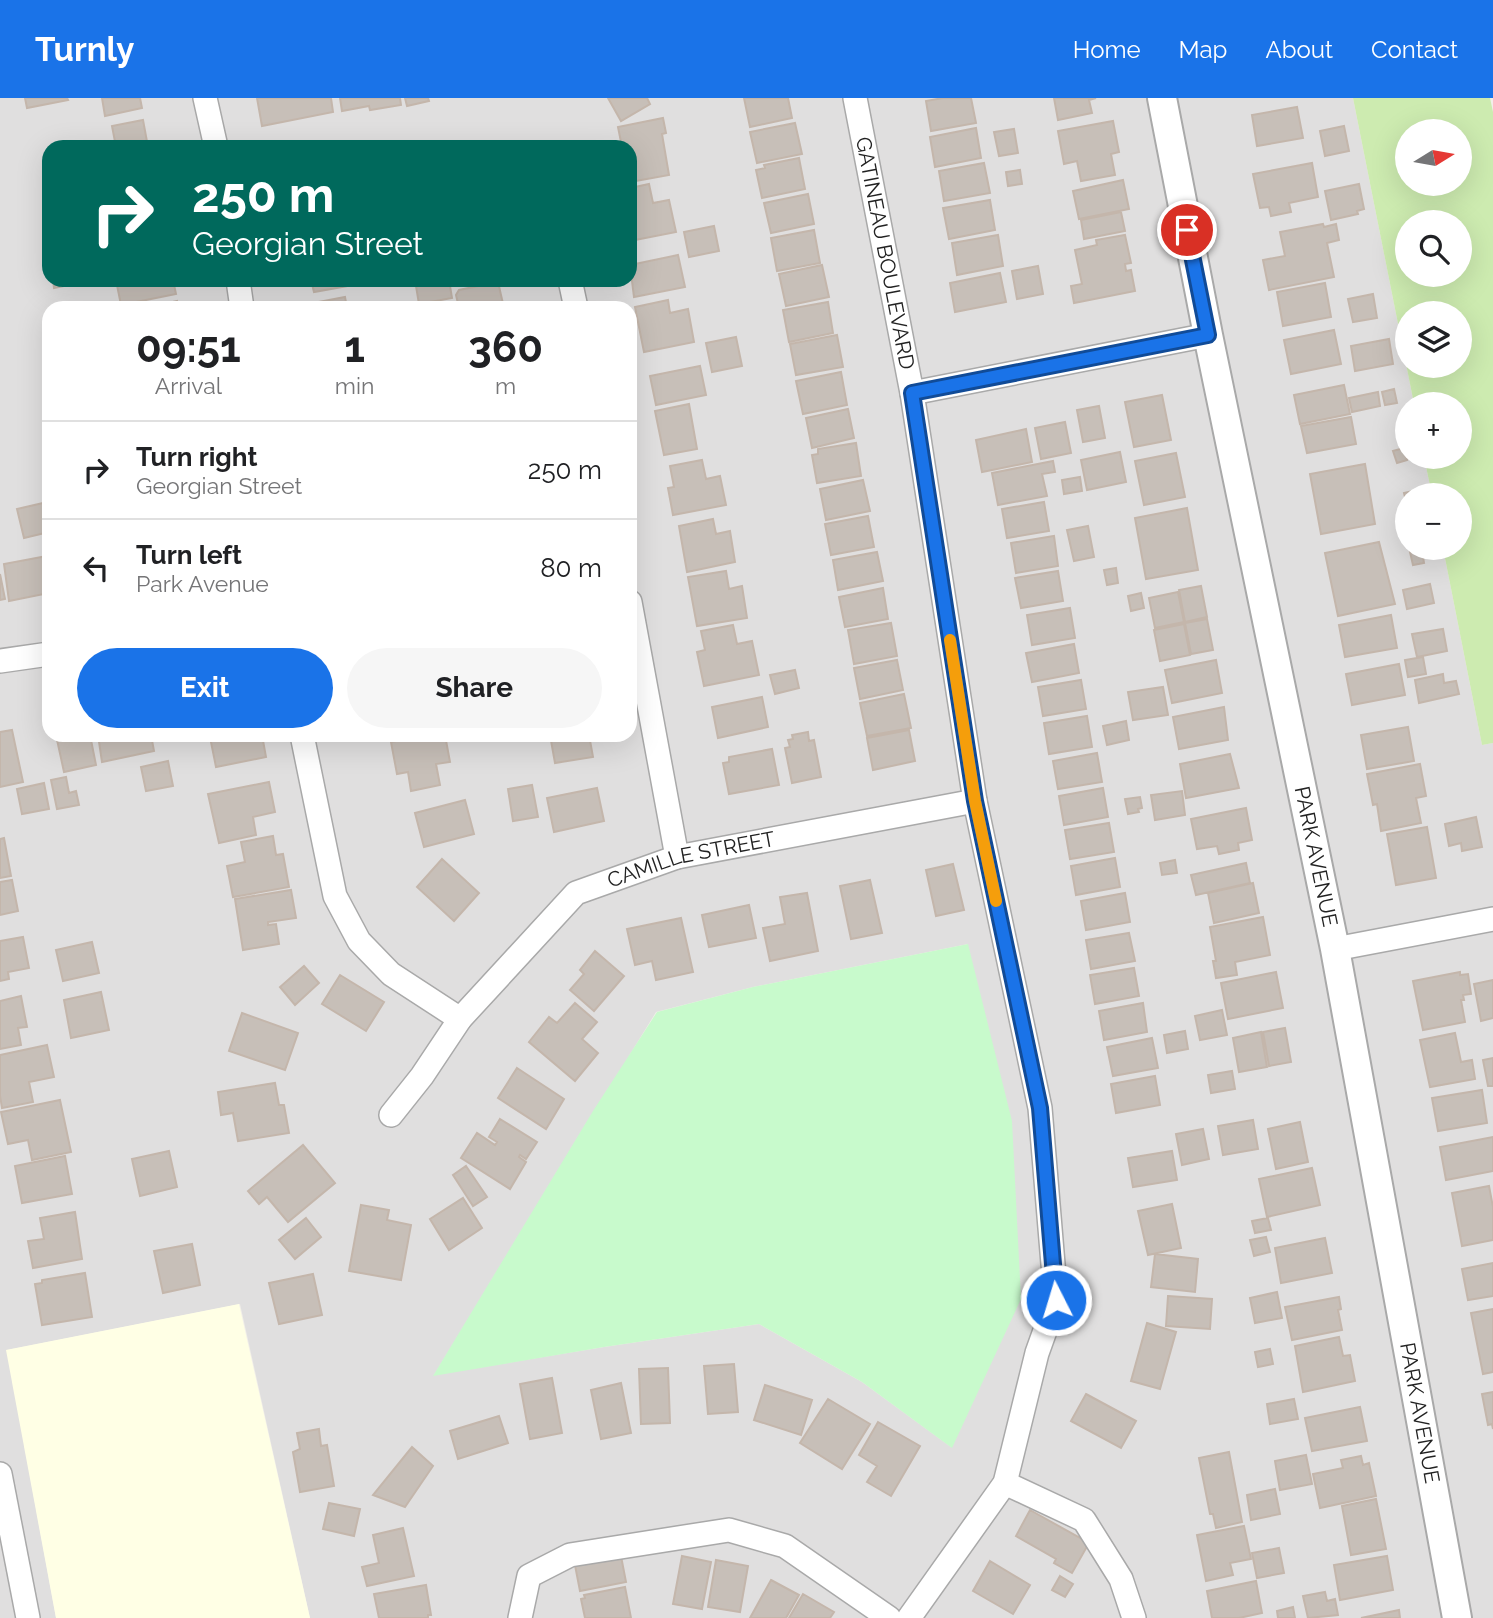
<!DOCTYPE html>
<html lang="en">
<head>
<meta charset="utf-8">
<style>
  body { margin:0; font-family:Raleway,sans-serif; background:#f6f6f6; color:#202124; height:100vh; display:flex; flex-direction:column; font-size:26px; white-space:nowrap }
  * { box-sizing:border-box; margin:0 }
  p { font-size:23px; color:#757577 }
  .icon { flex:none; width:38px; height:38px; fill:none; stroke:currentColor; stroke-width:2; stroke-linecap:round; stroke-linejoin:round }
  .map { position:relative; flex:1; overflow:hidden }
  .panel { position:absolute; left:42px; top:203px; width:595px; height:441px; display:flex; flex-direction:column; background:#fff; border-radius:21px; box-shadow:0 7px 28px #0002 }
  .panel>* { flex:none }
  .banner { position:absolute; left:42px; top:42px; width:595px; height:147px; border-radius:21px; box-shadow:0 7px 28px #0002; background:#00695c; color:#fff; overflow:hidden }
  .needle { width:46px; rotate:79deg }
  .tools { position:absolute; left:1395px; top:21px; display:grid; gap:14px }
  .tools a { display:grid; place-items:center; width:77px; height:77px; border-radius:50%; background:#fff; box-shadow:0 7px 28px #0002; font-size:35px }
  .pin { position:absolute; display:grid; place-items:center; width:60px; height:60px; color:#fff; margin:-30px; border:4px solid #fff; border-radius:50%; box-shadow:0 2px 7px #0007 }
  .me { position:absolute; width:77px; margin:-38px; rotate:355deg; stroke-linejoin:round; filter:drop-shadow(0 0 5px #0008) }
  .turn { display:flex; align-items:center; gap:24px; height:147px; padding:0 35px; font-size:32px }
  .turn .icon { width:91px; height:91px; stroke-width:2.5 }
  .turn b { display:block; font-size:49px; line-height:60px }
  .eta { display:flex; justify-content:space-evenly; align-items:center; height:119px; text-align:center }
  .eta b { font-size:42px; font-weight:700; line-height:49px }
  .cta { display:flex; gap:14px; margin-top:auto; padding:14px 35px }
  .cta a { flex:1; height:80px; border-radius:42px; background:#1a73e8; color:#fff; font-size:28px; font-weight:700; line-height:80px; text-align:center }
  .cta a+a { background:#f6f6f6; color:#202124 }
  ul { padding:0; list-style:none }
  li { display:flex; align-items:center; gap:21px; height:98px; padding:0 35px; border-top:2px solid #e0e0e0 }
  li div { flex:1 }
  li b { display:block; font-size:26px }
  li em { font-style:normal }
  header { display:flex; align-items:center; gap:42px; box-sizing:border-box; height:98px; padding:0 35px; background:#1a73e8; color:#fff }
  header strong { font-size:33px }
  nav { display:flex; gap:38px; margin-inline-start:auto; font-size:24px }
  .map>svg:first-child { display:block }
</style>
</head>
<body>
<header>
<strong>Turnly</strong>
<nav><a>Home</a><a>Map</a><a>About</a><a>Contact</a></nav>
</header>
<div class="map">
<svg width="1493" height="1520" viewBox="0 0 1493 1520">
  <rect width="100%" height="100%" fill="#f2efe9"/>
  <path fill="#e0dfdf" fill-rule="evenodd" d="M0,0H1353L1414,306H1407V359H1424L1432,397H1407V450H1443L1482,647L1493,645V1520H310L240,1206L7,1252L56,1520H0ZM49,49H630V182H49ZM49,210H630V637H49ZM968,846L951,1349L862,1284L759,1226L604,1249L434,1277L656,914L753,889Z"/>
  <path fill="#ffffe5" d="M239,1206L310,1520H56L6,1252Z"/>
  <path fill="#cdebb0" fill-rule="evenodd" d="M1353,0H1490L1493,14V645L1482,647L1443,450H1460V397H1432L1424,359H1460V306H1414ZM1407,33H1460V86H1407ZM1407,124H1460V177H1407ZM1407,215H1460V268H1407Z"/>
  <path fill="#c8facc" d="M968,846L1012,1023L1021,1201L952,1350L862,1284L759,1226L604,1249L433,1278L593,1013L657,914L753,889Z"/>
  <path fill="#c7bfb8" stroke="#c4b6ab" stroke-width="2" d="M25,0H67L68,2L27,10Z
    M102,0H140L142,10L105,18Z
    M257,0H331L333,14L262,28Z
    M340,0H400L401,7L370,12L369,8L342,13Z
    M405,0H428L429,3L407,8Z
    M608,0H647L650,6L621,23Z
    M744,0H788L792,20L750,29Z
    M943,0H971L976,25L931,33L926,3Z
    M1054,0H1096L1089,2L1092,15L1058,22Z
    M1297,9L1303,40L1257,48L1252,17Z
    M663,20L666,35L662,36L669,77L630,84V49H622L618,29Z
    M143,22L148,49H116L112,28Z
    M1113,23L1119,54L1111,56L1115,77L1081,83L1077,63L1064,66L1058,33Z
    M795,25L802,56L757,65L750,34Z
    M1344,28L1349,53L1325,58L1320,33Z
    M976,30L981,60L935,69L930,39Z
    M1014,31L1018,55L999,58L994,34Z
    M799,60L805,91L762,100L756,72L765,70L764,67Z
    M984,65L990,95L944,103L939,73Z
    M1312,65L1318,99L1289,105L1291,114L1271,118L1269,109L1260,110L1253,76Z
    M1020,72L1022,86L1008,88L1006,74Z
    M1123,82L1129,111L1079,121L1073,93Z
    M649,86L653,105L669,102L676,134L630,143V90Z
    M1359,86L1364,111L1357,113L1358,116L1331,122L1325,93Z
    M808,96L814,126L771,135L764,105Z
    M990,102L995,132L949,141L943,110Z
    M1121,114L1125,133L1084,141L1081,122Z
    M1323,126L1324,129L1336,126L1339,142L1327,145L1334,179L1269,192L1263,162L1285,158L1280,134Z
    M714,128L719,153L689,159L684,134Z
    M814,132L820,165L777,173L771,140Z
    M998,137L1003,168L957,177L952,145Z
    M1125,137L1131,165L1125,166L1126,173L1131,172L1135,193L1074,205L1071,188L1082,186L1075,152L1097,147L1096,142Z
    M678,157L685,189L634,199L630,167Z
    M822,167L829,199L786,208L779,176Z
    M1038,168L1043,196L1017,201L1012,173Z
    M1000,175L1006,204L955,214L950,185Z
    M53,182H93L54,190Z
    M116,182H173L176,196L121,207Z
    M311,182H346L348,188L314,194Z
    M415,182H449L452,200L419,206Z
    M498,184L504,210H459L456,197L459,192Z
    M1325,185L1331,219L1283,228L1277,194Z
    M1373,196L1377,220L1353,224L1348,201Z
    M345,199L347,210H309L308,206Z
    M668,202L670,215L688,211L694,244L644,254L635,209Z
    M177,203L178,210H147Z
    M828,204L833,235L789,244L783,212Z
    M1334,232L1341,266L1291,276L1284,242Z
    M837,237L843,269L796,277L790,246Z
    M736,239L742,268L712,274L706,245Z
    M1389,241L1393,266L1355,273L1351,248Z
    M700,268L706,297L656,307L650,278Z
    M841,274L847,307L803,316L796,283Z
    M1344,287L1350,316L1300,326L1294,297Z
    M1394,291L1397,305L1385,307L1382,294Z
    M1378,294L1380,308L1352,314L1349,300Z
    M1162,297L1171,342L1134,349L1125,304Z
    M689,306L697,351L664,357L655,313Z
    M1099,308L1105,340L1083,344L1077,312Z
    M848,311L854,340L812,350L806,320Z
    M1351,319L1356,346L1307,355L1301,328Z
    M1065,324L1071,355L1041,361L1035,330Z
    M1026,331L1032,364L982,374L976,342Z
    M856,345L861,378L817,385L812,357L818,356V351Z
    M1404,350L1407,362L1397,365L1393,353Z
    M1120,354L1126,384L1087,392L1081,362Z
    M1176,355L1185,399L1144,407L1135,363Z
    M702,362L706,381L720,378L726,407L673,417L668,390L674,389L670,368Z
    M1053,363L1055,374L1042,376L1047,398L998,407L992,375Z
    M1365,366L1375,426L1321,436L1310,376Z
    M1080,379L1082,393L1064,396L1062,382Z
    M863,382L870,413L826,422L820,391Z
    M1413,393L1414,397H1407V419H1404L1402,408L1407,407L1404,395Z
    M1044,404L1049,433L1007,440L1002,411Z
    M43,405L49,434L24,440L17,411Z
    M1187,410L1198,472L1146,481L1135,420Z
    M868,418L874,449L831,457L825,426Z
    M713,421L716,436L730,433L735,464L687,474L679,428Z
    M1088,428L1094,459L1074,463L1067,432Z
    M1054,438L1058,468L1016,475L1011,445Z
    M1379,444L1395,506L1338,518L1325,455Z
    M1422,452L1424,465L1413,467L1410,454Z
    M877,454L883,483L838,492L833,462Z
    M47,458L49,495L9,503L4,466Z
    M1116,470L1118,485L1107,487L1104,472Z
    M726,473L729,491L742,488L747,520L697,528L688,479Z
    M1058,473L1063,503L1021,510L1015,480Z
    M0,476L5,501L0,502Z
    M1430,486L1434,505L1407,511L1403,492Z
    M1201,488L1207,519L1185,524L1179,492Z
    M883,490L888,521L845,529L839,499Z
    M1178,494L1184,524L1155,530L1149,500Z
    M1141,495L1144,510L1131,513L1128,498Z
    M1070,510L1075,540L1032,547L1027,517Z
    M1391,517L1397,550L1345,559L1339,527Z
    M1207,521L1213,552L1191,556L1185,525Z
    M891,525L897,558L854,566L848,532Z
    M1184,526L1190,557L1160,563L1154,532Z
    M733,527L737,546L752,543L759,577L704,588L697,554L705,552L701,533Z
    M1443,531L1447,553L1417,559L1412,536Z
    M1074,546L1079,575L1032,584L1026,555Z
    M1423,559L1426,576L1408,579L1405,562Z
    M897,562L903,592L860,601L854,570Z
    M1216,562L1222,595L1172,605L1165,572Z
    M1399,566L1405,597L1352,607L1346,576Z
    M795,572L799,590L775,596L770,577Z
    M1443,576L1444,585L1456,583L1459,596L1419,605L1415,582Z
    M1081,582L1086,611L1043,618L1038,589Z
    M1163,589L1168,617L1133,622L1128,594Z
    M904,596L911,630L867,638L860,605Z
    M762,599L768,629L718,640L712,609Z
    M1224,609L1228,642L1179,651L1173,619Z
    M1087,618L1092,649L1049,656L1044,625Z
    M1126,623L1129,642L1107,647L1103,628Z
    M1408,629L1414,663L1367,671L1361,637Z
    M12,632L23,684L0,689V634Z
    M909,632L915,663L873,672L867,640Z
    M808,634L809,643L814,642L821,679L792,685L785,650L790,649L788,642L793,641L792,637Z
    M56,637H90L96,667L64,674Z
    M98,637H151L154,653L102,664Z
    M218,637H262L266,659L216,669L210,639Z
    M428,637H445L450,664L436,666L440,687L411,693L408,674L397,676L391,644Z
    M550,637H589L593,659L555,665Z
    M772,651L779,687L729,696L723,665L729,664V659Z
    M1097,655L1102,684L1058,691L1053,663Z
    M1230,656L1239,690L1186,700L1180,666Z
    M168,663L173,688L146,693L141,669Z
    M1420,666L1426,698L1416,700L1421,725L1381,733L1377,706L1373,707L1367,676Z
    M66,679L69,695L76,693L79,707L57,711L51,682Z
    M269,684L275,714L253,719L256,737L219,745L208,696Z
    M44,685L49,711L22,716L17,691Z
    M532,687L538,719L513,723L508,691Z
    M597,690L604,723L554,734L547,700Z
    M1103,690L1108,719L1064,727L1059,698Z
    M1182,693L1185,717L1155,722L1151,697Z
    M1140,699L1142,710L1138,711L1139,714L1128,716L1125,701Z
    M465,702L474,736L424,749L415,715Z
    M1246,710L1252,742L1238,745L1239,752L1219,756L1217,748L1197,751L1191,721Z
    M1476,719L1482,749L1462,753L1461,745L1449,748L1445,726Z
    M1109,725L1114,754L1070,761L1065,732Z
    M1427,729L1436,780L1396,787L1387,736Z
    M273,738L276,757L283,756L289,789L233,799L227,768L245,764L241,744Z
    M4,740L11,778L0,780V741Z
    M1115,760L1120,789L1076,797L1071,768Z
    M442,761L479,795L454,823L417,789Z
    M1175,762L1177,775L1162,777L1160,765Z
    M1246,765L1250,785L1196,797L1191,777Z
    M953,766L964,812L936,818L926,772Z
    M12,782L18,813L0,817V784Z
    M870,782L882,835L851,841L840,788Z
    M1253,785L1259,815L1214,825L1208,795Z
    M291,792L296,820L268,824V827L276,826L279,846L243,852L235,801Z
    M807,795L818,853L770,863L763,830L785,826L780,799Z
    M1125,795L1130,824L1086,832L1081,803Z
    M749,807L756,840L709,849L702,817Z
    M1263,819L1270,857L1235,864L1237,877L1216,880L1213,863H1216L1210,829Z
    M681,820L693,874L656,882L652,863L635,867L627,831Z
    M1129,835L1135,863L1091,871L1086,842Z
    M23,839L29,870L8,874L9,881L0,883V843Z
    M92,844L99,875L63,883L56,852Z
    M595,853L624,878L594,913L570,892L584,876L580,872Z
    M304,868L319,885L295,907L280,889Z
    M1134,870L1139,898L1095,906L1090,877Z
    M1276,874L1283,910L1228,921L1221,885Z
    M1460,874V877L1468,876L1471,896L1463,897L1464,902H1461L1465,924L1423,932L1413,883Z
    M340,877L384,904L366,933L322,906Z
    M1493,882V920L1481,923L1474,886Z
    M101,894L109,932L71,940L64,902Z
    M21,898L27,929L18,930L21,947L0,951V903Z
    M575,905L597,924L582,941L598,955L575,983L529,944L549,919L557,925Z
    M1143,905L1147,934L1104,942L1099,913Z
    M1222,912L1227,937L1200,942L1195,918Z
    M242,915L298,935L285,972L229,953Z
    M1285,930L1291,964L1269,968L1263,934Z
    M1185,933L1188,951L1167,955L1164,937Z
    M1261,934L1267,969L1239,974L1233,940Z
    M1455,935L1461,964L1472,962L1475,981L1430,989L1420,942Z
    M1152,940L1158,970L1113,978L1107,949Z
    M47,947L54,979L29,984L33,1004L2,1010L0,998V957Z
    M1493,960V988H1488L1483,962Z
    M517,970L564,1001L546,1031L498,1000Z
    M1232,973L1235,991L1211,995L1208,977Z
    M1155,978L1160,1007L1116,1015L1111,986Z
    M275,985L279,1007H284L289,1035L238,1043L233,1015L221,1017L218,994Z
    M1482,992L1487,1025L1438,1033L1432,1000Z
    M60,1002L71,1054L32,1062L28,1042L8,1046L1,1014Z
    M500,1021L537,1044L526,1061L520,1057L519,1059L526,1064L510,1091L461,1060L477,1035L495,1047L497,1044L489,1039Z
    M1253,1022L1258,1051L1223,1057L1218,1028Z
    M1300,1024L1308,1064L1276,1071L1268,1031Z
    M1203,1031L1209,1061L1182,1067L1176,1036Z
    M1493,1039V1073L1446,1082L1440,1049Z
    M303,1047L335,1085L288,1124L267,1099L259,1106L248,1093Z
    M169,1053L177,1089L140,1098L132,1061Z
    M1172,1053L1177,1082L1133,1089L1128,1060Z
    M65,1058L72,1096L22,1105L15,1068Z
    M466,1068L487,1099L473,1108L453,1077Z
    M1312,1070L1320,1107L1267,1119L1259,1081Z
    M1489,1088L1493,1109V1142L1462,1148L1452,1095Z
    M463,1100L482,1130L449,1152L430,1121Z
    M1172,1106L1181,1150L1148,1157L1138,1113Z
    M361,1107L389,1112L387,1122L411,1127L401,1182L349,1173Z
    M75,1114L82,1161L33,1170L28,1143L44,1141L40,1120Z
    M306,1120L321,1139L295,1161L279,1142Z
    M1268,1120L1271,1132L1255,1135L1252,1123Z
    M1266,1139L1270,1154L1254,1158L1250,1142Z
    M1325,1140L1332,1175L1281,1185L1275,1150Z
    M192,1146L200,1187L163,1195L154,1153Z
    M1155,1156L1198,1161L1195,1194L1151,1189Z
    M1493,1165V1198L1468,1202L1462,1171Z
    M85,1175L92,1219L42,1227L35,1186L42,1185V1182Z
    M313,1176L322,1217L279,1226L269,1185Z
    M1277,1194L1282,1220L1255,1225L1250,1200Z
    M1168,1198L1212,1201L1210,1231L1166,1228Z
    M1339,1199L1341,1211L1338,1212L1342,1232L1292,1242L1285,1209Z
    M1493,1211V1274L1483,1276L1471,1215Z
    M1147,1225L1176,1234L1160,1291L1131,1283Z
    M1339,1239L1343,1258L1350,1257L1355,1283L1303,1294L1295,1248Z
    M1270,1251L1273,1266L1258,1269L1255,1254Z
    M734,1266L738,1314L708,1316L704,1268Z
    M668,1270L670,1325L641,1326L639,1271Z
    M552,1280L562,1335L530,1341L520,1286Z
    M621,1285L631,1335L601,1341L591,1292Z
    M765,1287L812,1302L801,1337L754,1322Z
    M1493,1294V1331L1492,1326L1488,1327L1482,1296Z
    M1086,1296L1136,1323L1121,1350L1071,1323Z
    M828,1301L870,1326L842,1371L800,1345Z
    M1294,1301L1298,1321L1270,1326L1267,1306Z
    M1360,1309L1367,1343L1312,1353L1305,1320Z
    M499,1318L508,1345L458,1361L450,1333Z
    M878,1324L920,1348L891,1398L867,1384L877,1368L859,1357Z
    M319,1331L321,1348L327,1347L334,1388L300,1394L293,1354L300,1351L297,1335Z
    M412,1349L433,1368L405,1409L373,1397Z
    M1229,1354L1242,1424L1216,1430L1213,1416H1210L1199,1360Z
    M1306,1357L1312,1386L1280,1392L1275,1363Z
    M1361,1358L1363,1367L1369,1365L1376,1398L1320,1410L1313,1376L1343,1370L1341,1362Z
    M1275,1391L1280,1416L1251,1422L1247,1397Z
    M1376,1401L1386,1451L1351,1457L1342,1408Z
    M329,1405L360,1411L354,1438L323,1431Z
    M1030,1412L1089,1445L1072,1475L1054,1465L1056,1461L1016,1438Z
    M1244,1428L1251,1461L1230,1465L1233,1477L1206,1483L1197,1437Z
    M403,1430L414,1478L367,1488L362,1469L379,1465L373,1437Z
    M1279,1450L1284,1475L1257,1480L1252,1455Z
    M620,1453L626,1484L580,1493L574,1462Z
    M682,1458L711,1464L702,1511L673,1506Z
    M1387,1458L1393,1492L1340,1502L1334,1467Z
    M716,1462L748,1468L740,1514L708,1509Z
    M990,1463L1030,1487L1013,1516L973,1493Z
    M1060,1478L1073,1486L1065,1499L1052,1492Z
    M771,1482L799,1497L786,1520H750Z
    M1256,1483L1262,1515L1239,1520H1212L1207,1493Z
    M426,1487L431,1517H428V1520H379L374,1496Z
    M625,1489L631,1520H585L581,1501L585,1500L584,1497Z
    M1325,1494L1327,1503L1335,1501L1338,1517L1308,1520L1303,1498Z
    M803,1496L834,1514L830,1520H789Z
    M1293,1509L1295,1520H1278L1277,1513Z
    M1399,1512L1400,1520H1361Z"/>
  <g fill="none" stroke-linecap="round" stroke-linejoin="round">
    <g stroke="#a9a9a9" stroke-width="26">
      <g id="minor">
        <path d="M205,0L216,49"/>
        <path id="s1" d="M855,0L912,295L975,703L1040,1010L1056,1202L1037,1255L1005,1385L909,1520"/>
        <path d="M238,182L242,210"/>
        <path d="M570,182L576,210"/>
        <path d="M912,295L1208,237"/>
        <path d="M630,504L677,759"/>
        <path d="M0,563L49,556"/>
        <path d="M302,637L335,798L359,843L391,876L460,921"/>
        <path d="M1335,851L1493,821"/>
        <path id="s2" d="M391,1017L422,978L460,921L576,795L677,759L975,703"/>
        <path d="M0,1376L28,1520"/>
        <path d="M1005,1385L1084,1422L1121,1481L1134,1520"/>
        <path d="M520,1520L529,1478L570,1457L729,1432L785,1448L889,1520"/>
      </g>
    </g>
    <g stroke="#a9a9a9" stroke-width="32">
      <g id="tertiary">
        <path id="s3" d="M1162,0L1208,237L1335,851L1457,1520"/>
      </g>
    </g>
    <use href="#minor" stroke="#fff" stroke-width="23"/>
    <use href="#tertiary" stroke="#fff" stroke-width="28"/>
  </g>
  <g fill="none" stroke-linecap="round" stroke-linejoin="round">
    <g stroke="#114b97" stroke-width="18">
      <path id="route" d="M1056,1202L1040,1010L975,703L912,295L1208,237L1187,132"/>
    </g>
    <use href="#route" stroke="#1a73e8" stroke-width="12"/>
    <path stroke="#f59e0b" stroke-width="12" d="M950,542L975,703L996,803"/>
  </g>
  <g text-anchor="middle" stroke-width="6" stroke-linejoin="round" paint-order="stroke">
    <g font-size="21" fill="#222" stroke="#fff">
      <text dy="7" stroke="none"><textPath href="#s1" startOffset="158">GATINEAU BOULEVARD</textPath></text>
      <text dy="7" stroke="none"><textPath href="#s3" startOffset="774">PARK AVENUE</textPath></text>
      <text dy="7" stroke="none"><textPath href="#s2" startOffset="410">CAMILLE STREET</textPath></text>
      <text dy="7" stroke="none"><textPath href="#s3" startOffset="1340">PARK AVENUE</textPath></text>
    </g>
  </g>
</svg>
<div class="tools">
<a><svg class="needle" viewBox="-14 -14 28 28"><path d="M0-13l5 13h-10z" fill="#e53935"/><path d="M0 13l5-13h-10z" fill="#757577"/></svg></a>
<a><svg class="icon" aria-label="search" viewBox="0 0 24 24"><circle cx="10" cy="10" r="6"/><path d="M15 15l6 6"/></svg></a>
<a><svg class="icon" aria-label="layers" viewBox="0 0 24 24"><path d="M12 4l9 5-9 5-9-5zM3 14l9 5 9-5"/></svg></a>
<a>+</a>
<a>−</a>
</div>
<div class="pin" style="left:1187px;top:132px;background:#d93025"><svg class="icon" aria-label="arrive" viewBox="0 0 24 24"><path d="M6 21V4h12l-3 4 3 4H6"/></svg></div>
<svg class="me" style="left:1056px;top:1202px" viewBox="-20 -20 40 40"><circle r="17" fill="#1a73e8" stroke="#fff" stroke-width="3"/><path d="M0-11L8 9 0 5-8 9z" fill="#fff"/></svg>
<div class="banner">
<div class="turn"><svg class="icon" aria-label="right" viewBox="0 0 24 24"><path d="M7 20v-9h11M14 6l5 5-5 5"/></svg><div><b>250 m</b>Georgian Street</div></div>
</div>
<section class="panel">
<div class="eta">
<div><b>09:51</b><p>Arrival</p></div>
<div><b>1</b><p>min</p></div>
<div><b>360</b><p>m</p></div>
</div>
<ul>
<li><svg class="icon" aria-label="right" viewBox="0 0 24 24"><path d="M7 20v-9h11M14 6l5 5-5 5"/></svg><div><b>Turn right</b><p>Georgian Street</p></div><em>250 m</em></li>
<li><svg class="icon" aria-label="left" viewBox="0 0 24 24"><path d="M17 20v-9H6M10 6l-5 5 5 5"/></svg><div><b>Turn left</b><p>Park Avenue</p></div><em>80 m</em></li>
</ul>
<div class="cta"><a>Exit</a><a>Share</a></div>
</section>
</div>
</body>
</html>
